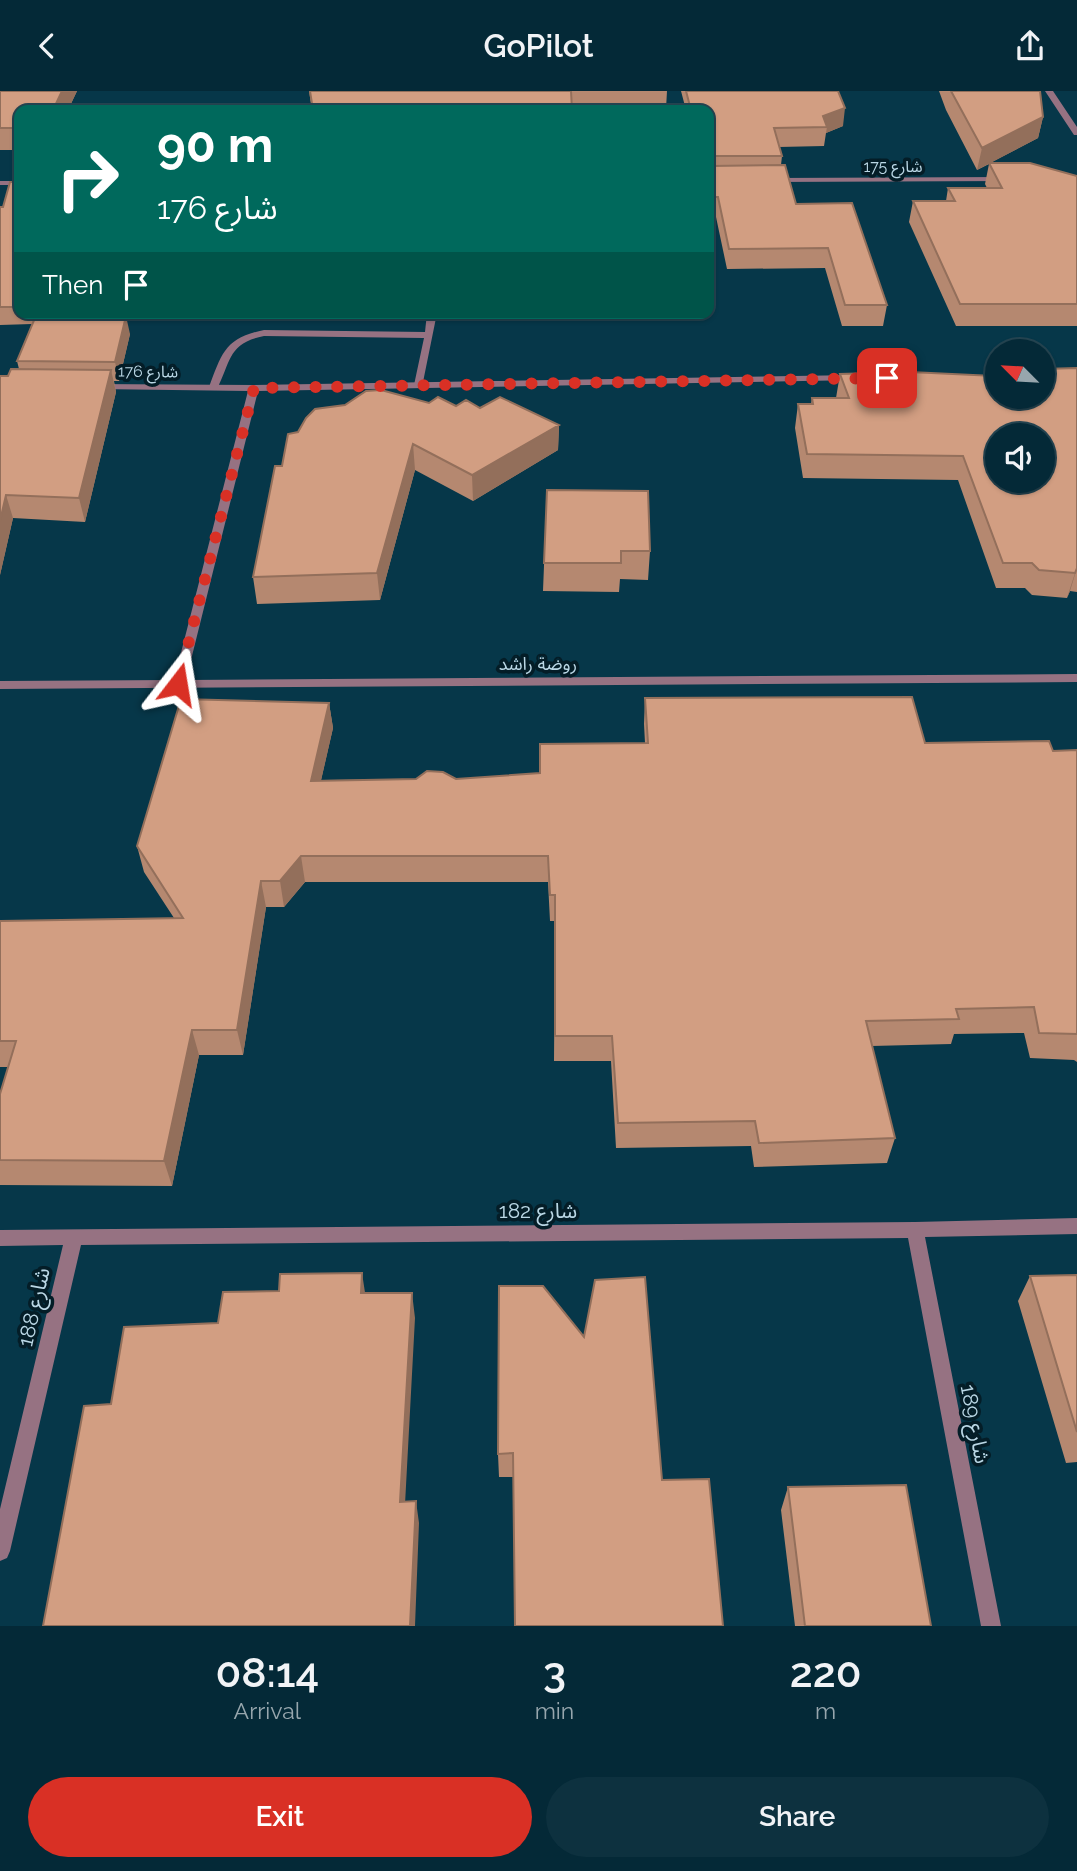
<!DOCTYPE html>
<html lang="en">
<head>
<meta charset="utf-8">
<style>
  body { margin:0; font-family:Raleway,"Noto Sans Arabic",sans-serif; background:#0d313f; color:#f1f3f6; height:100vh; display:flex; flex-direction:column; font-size:26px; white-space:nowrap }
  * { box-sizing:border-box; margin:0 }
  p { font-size:23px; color:#97a6ad }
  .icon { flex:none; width:38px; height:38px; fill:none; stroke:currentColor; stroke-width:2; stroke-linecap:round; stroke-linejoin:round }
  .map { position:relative; height:1535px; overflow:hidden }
  .details { display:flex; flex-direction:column; background:#042937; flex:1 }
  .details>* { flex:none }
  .guide { position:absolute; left:14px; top:14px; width:700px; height:214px; border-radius:14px; box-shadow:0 2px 5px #0004,0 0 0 2px #254552; background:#00695c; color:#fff; overflow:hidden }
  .needle { width:46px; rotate:294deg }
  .tools { position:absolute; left:985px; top:248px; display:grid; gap:14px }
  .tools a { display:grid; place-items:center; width:70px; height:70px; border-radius:50%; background:#042937; box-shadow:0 2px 5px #0004,0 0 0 2px #254552; font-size:35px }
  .pin { position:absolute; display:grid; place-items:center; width:60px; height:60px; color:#fff; margin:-30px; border-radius:14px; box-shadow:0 4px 10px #0006 }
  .me { position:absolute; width:77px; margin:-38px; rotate:14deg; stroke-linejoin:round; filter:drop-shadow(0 0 5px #0008) }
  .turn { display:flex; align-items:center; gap:24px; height:147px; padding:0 28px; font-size:32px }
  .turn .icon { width:91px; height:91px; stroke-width:2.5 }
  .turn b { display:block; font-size:49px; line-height:60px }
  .then { display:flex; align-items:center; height:66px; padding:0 28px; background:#0003; gap:14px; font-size:26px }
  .eta { display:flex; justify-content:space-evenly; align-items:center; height:119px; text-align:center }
  .eta b { font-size:42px; font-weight:600; line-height:49px }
  .action { display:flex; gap:14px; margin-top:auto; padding:14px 28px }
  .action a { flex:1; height:80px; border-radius:42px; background:#d93025; color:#fff; font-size:28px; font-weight:600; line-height:80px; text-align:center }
  .action a+a { background:#0d313f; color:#f1f3f6 }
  header { display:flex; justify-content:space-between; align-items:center; height:91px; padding:0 28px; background:#042937; font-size:32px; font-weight:600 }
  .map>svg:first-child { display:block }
</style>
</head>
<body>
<header><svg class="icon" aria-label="back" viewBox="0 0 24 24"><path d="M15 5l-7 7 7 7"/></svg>GoPilot<svg class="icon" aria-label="share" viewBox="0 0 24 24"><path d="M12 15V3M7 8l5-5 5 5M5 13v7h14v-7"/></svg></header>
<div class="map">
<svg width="1077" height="1535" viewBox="0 0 1077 1535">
  <rect width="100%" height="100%" fill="#063749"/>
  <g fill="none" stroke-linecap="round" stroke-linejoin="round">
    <path fill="#967282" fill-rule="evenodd" d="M427,222H437L422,296L414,294L424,247L264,245C228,252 231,270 217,298L209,296C222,262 225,247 264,239L425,241Z"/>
    <path fill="#967282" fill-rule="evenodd" d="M1045,0H1053L1077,36V44H1074Z
      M1005,86L1009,88L1008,90L773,91L769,89L773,87Z
      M0,90H19V94H0Z
      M856,284L859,285V289L258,300L186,589L1077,583V591L0,598V590L174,589L248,300L96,298L93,297V293L254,294Z
      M1077,1127V1143L925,1146L1001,1535H981L908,1147L81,1154L10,1460L7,1467L0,1470V1418L63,1154L0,1155V1139L915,1131Z"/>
  </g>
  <path fill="#b58870" d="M0,0H77L68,19H19V59H0Z
    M309,0H667L666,18H572V19H312Z
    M681,0H838L843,35L826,42L824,55L779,56L782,65L781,74L796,113L887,214L883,235H842L825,177L727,178L716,126H711L709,116V19H686Z
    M939,0H1040L1043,26L1038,47L990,72L1077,85V235H956L909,131L913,110H946L948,97H987L985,93L989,73L977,79L946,19Z
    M19,91V222H109L108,225L130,243L119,290H114L116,301L85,431L13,427L0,484L8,285L19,278L17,270L32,233L0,234V116H3Z
    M1077,277V501L1070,500L1067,507L1032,504L1025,497H996L958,389L803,387L795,337L798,313H811L812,307H836L840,283L990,285L991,279Z
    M456,315L480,317L559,334L558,359L473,410L415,379L380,509L257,513L253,486L282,375L298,341Z
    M547,399L650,460L648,489L620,488L619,501L543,500Z
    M645,607L925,652L1053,660L1077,659V971L1074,969L1030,967L1024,942L954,943L951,953L872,955L895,1047L887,1072L754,1076L751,1055L616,1057L611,970H554L555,830H550L548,791H305L284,816H266L243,964H199L172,1095L0,1094V1003L8,976H0V830L174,827L144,781L137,755L329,612L333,637L321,689L456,688L540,682V653L645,652L644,633Z
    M1077,1184V1371L1066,1372L1018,1210L1030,1185Z
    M584,1246L662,1389L723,1535L514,1386H499L498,1363Z
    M788,1396L931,1535H795L781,1419Z"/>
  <path fill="#936f5b" d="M62,0H77L68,19H53Z
    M845,17L843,35L826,42L827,36L823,25Z
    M1043,26L1038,47L977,79L982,57Z
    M98,222H109L101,243L97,225Z
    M126,225L130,243L119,290L115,271Z
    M111,279L116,301L85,431L79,407Z
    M559,334L558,359L473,410L472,384Z
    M413,353L415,379L380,509L377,482Z
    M6,404L13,427L0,484V430Z
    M1077,477L1070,500L1067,507L1075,482Z
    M329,612L333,637L315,716L311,690Z
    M301,765L305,791L284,816L280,790Z
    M261,790L266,816L243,964L237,939Z
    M192,939L199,964L172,1095L164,1070Z
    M362,1182L366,1208L361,1202Z
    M412,1202L415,1227L404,1432L400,1411Z
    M416,1410L419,1432L415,1535H410Z"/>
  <path fill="#d29e82" stroke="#936f5b" stroke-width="2" fill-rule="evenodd" d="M0,0H62L53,19H19V37H0Z
    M310,0H571L572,19H313Z
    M686,0H838L845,17L823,25L827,36L774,37L782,65H710L709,70V19H691Z
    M951,0H1040L1043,26L982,57Z
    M989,72H1030L1077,85V213H960L913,110H955L948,97H1002Z
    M709,73L711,75L785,74L796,113L852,112L887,214H845L828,157L729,158L718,106H713L709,90Z
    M10,91H19V216H0V116H3Z
    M37,222H98L97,225H126L115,271L17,270Z
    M1077,277V477L1075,482L1039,479L1032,472H1003L963,365L807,363L798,313H813L812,307H849L840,283L910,281L994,285L991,279H998V306H1043V278ZM998,345H1043V390H998Z
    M11,278L111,279L79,407L6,404L0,430V285H8Z
    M381,299L429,312L438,306L456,315L466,309L480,317L500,306L559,334L472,384L413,353L377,482L253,486L275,375H282L288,343L298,341L306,327L315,318L345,314L366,300Z
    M547,399L648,400L650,460H621V472H544Z
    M912,606L925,652L1049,650L1053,660L1077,659V943L1039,942L1034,916L956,918L959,928L866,930L895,1047L759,1052L755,1030L618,1032L612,945H555V804H550L548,765H301L280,790H261L237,939H192L164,1070L0,1069V1003L16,950H0V830L183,827L137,755L181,608L329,612L311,690L416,688L427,680L443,681L456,688L540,682V653L648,652L645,607Z
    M362,1182L361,1202H412L400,1411L416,1410L410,1535H43L84,1315L111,1313L124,1236L218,1232L223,1201L279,1200L280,1183Z
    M1077,1184V1341L1030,1185Z
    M645,1186L662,1389L709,1388L723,1535H515L513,1362L498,1363L499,1195H543L584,1246L595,1189Z
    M906,1394L931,1535H805L788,1396Z"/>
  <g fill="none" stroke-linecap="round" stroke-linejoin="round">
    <path stroke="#d93025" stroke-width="12" stroke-dasharray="0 21.6" d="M178,593L254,297L887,287"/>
  </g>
  <g text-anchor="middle" stroke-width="7" stroke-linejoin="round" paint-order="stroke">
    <g font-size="16" fill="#bad7e5" stroke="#041d27">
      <text x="893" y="81">شارع 175</text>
      <text transform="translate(148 280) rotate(1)" y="6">شارع 176</text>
    </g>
    <g font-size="18" fill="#bad7e5" stroke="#041d27">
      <text x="538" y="579">روضة راشد</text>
    </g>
    <g font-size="21" fill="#bad7e5" stroke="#041d27">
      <text x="538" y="1127">شارع 182</text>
      <text transform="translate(34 1216) rotate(-77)" y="7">شارع 188</text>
      <text transform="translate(975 1333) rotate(79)" y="7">شارع 189</text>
    </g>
  </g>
</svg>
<div class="tools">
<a><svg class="needle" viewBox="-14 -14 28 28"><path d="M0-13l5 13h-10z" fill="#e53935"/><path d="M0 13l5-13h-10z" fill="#97a6ad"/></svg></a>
<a><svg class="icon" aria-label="sound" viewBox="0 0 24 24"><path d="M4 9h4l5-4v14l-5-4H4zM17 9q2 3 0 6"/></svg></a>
</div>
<div class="pin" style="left:887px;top:287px;background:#d93025"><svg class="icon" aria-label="arrive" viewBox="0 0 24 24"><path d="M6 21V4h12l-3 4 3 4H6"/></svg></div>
<svg class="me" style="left:178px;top:593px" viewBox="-20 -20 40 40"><path d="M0-17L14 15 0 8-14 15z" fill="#d93025" stroke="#fff" stroke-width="4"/></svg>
<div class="guide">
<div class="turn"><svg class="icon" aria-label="right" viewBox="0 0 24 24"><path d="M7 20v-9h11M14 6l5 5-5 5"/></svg><div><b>90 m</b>شارع 176</div></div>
<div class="then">Then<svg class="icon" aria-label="arrive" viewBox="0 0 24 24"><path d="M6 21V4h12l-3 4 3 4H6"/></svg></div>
</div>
</div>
<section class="details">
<div class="eta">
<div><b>08:14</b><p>Arrival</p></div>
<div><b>3</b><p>min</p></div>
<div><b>220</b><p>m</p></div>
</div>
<div class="action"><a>Exit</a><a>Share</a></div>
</section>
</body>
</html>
